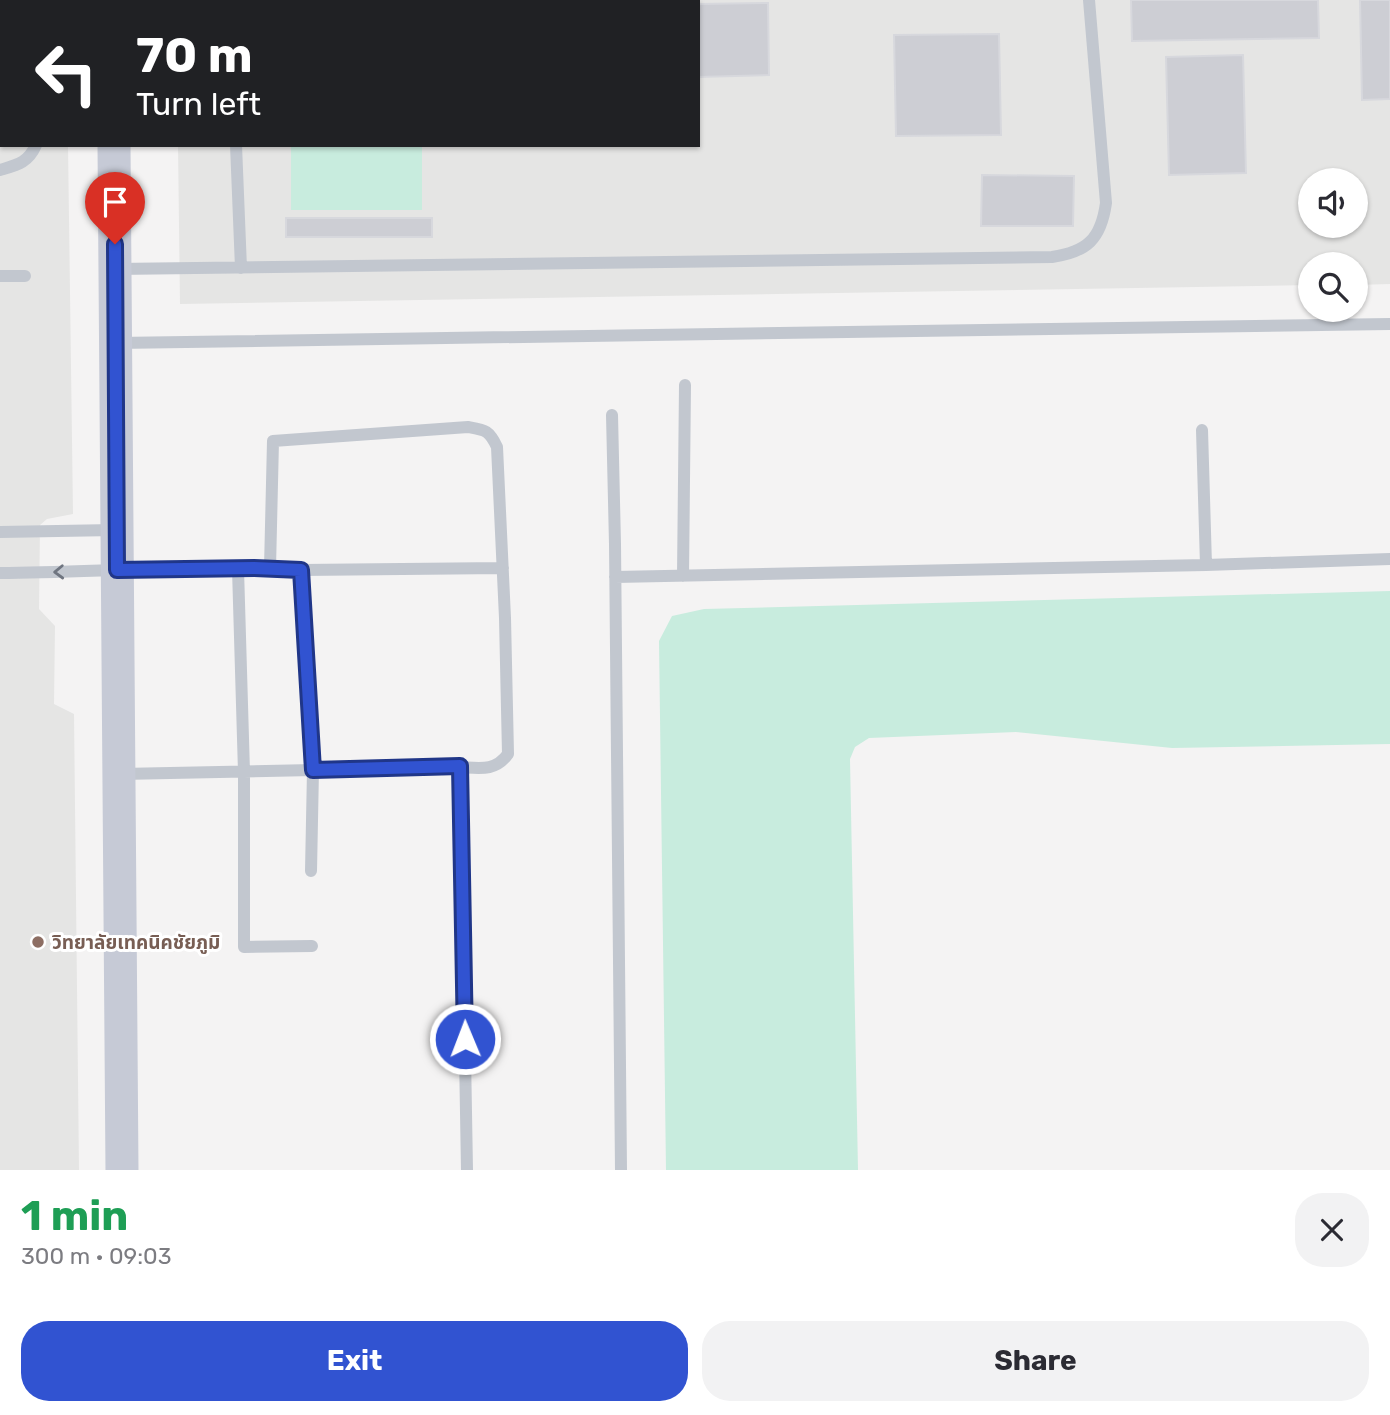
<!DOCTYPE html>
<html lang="en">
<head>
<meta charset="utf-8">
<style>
  body { margin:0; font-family:Rubik,"Noto Sans Thai",sans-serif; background:#f2f2f3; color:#2b2b33; height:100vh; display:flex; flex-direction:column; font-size:26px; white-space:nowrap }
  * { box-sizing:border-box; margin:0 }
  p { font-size:23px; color:#7c7c81 }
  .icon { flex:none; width:38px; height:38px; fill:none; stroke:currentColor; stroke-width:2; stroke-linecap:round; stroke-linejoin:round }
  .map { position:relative; height:1170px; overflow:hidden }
  .panel { display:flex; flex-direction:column; background:#fff; flex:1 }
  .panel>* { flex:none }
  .banner { position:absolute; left:0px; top:0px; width:700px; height:147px; box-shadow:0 2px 5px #0004; background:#202124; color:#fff; overflow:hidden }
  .buttons { position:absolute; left:1298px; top:168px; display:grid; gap:14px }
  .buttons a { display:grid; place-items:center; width:70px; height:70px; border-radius:50%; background:#fff; box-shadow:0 2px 5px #0004; font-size:35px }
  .pin { position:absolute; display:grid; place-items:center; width:60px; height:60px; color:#fff; margin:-72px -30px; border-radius:50% 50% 50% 0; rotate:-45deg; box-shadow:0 0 7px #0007 }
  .pin .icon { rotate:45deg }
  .me { position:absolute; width:77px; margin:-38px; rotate:359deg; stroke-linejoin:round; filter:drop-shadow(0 0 5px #0008) }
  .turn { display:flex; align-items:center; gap:24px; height:147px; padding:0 21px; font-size:32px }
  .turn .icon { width:91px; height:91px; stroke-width:2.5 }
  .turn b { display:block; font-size:49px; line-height:60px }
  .round { display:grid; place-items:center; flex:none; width:74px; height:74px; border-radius:28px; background:#f2f2f3 }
  .head { display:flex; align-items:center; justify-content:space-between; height:119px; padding:0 21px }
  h1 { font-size:42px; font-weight:700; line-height:52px; color:#1e9e55 }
  .action { display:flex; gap:14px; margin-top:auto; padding:14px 21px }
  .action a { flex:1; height:80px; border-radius:28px; background:#3153d1; color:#fff; font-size:28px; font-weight:700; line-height:80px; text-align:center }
  .action a+a { background:#f2f2f3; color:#2b2b33 }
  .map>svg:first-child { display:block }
</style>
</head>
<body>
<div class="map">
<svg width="1390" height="1170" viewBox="0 0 1390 1170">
  <rect width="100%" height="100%" fill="#f4f3f3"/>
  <path fill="#e5e5e4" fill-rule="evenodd" d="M0,0H66V2H2V145H68L73,514L47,519L40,525L39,609L55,626L54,704L74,714L79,1170H0Z
    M177,0H1390V284L1356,285V264H1311V285L180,304L178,145H698V2H177ZM1311,180H1356V226H1311Z"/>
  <path fill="#c8ecde" d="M291,146H422V210H291Z
    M1390,591V744L1172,748L1016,732L869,738L855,747L850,759L858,1170H666L659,641L672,616L704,609Z"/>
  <path fill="#cdced4" stroke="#d7d8dd" stroke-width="2" d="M1131,0H1318L1319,38L1132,41Z
    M1360,0H1390V99L1362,100Z
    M768,3L769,75L698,77V4Z
    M999,34L1001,135L896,136L894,35Z
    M1243,55L1246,173L1169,175L1166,57Z
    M982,175L1074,176L1073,226H981Z
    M286,218H432V237H286Z"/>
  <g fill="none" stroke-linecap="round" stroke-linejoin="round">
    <path stroke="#c2c7cf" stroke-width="12" d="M38,0V2
      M231,0V2
      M236,145L241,268
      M0,170C17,165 28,163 36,145
      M115,269L1052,257C1087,252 1101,239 1106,203L1089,0
      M0,276H25
      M116,343L1390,324
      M612,415L615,544L621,1170
      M1202,430L1206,565
      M0,532L115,530
      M270,568L273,441L468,427C485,430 489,430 497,447L505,618L508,754C495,772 479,768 460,767
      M238,569L244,772V947L312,946
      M301,570L503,568
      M0,573C100,572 201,564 301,570L313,770L121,774
      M683,576L685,385
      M615,577L1206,565L1390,559
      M311,871L313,770L460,767L467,1170"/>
    <path stroke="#c6cad6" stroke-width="33" d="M113,0V2
      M114,145L122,1170"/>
  </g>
  <defs><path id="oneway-chevron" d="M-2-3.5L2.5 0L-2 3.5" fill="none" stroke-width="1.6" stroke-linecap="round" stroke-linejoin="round" transform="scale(1.75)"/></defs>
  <use stroke="#6f7580" href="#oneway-chevron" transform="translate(59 572) rotate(178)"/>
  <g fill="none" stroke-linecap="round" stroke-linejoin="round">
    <g stroke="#203688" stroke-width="18">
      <path id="route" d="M115,244L117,570L254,568L301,570L313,770L460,766L465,1039"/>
    </g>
    <use href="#route" stroke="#3153d1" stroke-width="12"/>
  </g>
  <circle fill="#8d6e63" stroke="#fff" stroke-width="2.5" cx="38" cy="942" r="7"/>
  <g text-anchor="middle" stroke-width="6" stroke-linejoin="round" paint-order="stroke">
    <g font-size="19" font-weight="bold" fill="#785e54" stroke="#fff" text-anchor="start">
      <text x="52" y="949">วิทยาลัยเทคนิคชัยภูมิ</text>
    </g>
  </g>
</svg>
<div class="buttons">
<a><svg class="icon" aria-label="sound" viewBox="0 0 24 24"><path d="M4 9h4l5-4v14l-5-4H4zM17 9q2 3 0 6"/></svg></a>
<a><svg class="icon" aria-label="search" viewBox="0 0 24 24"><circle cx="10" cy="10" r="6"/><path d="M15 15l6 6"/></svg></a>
</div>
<div class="pin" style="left:115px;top:244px;background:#d93025"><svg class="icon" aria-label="arrive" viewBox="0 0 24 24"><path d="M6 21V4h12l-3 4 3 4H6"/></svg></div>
<svg class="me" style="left:465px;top:1039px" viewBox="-20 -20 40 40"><circle r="17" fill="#3153d1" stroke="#fff" stroke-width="3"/><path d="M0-11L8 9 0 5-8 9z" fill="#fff"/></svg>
<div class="banner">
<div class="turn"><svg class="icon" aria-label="left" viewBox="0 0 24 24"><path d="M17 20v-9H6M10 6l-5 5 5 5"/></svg><div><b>70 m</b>Turn left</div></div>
</div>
</div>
<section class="panel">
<div class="head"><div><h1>1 min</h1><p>300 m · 09:03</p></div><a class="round"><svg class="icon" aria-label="close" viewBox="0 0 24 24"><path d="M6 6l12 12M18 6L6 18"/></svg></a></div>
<div class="action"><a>Exit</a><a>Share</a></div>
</section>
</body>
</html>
